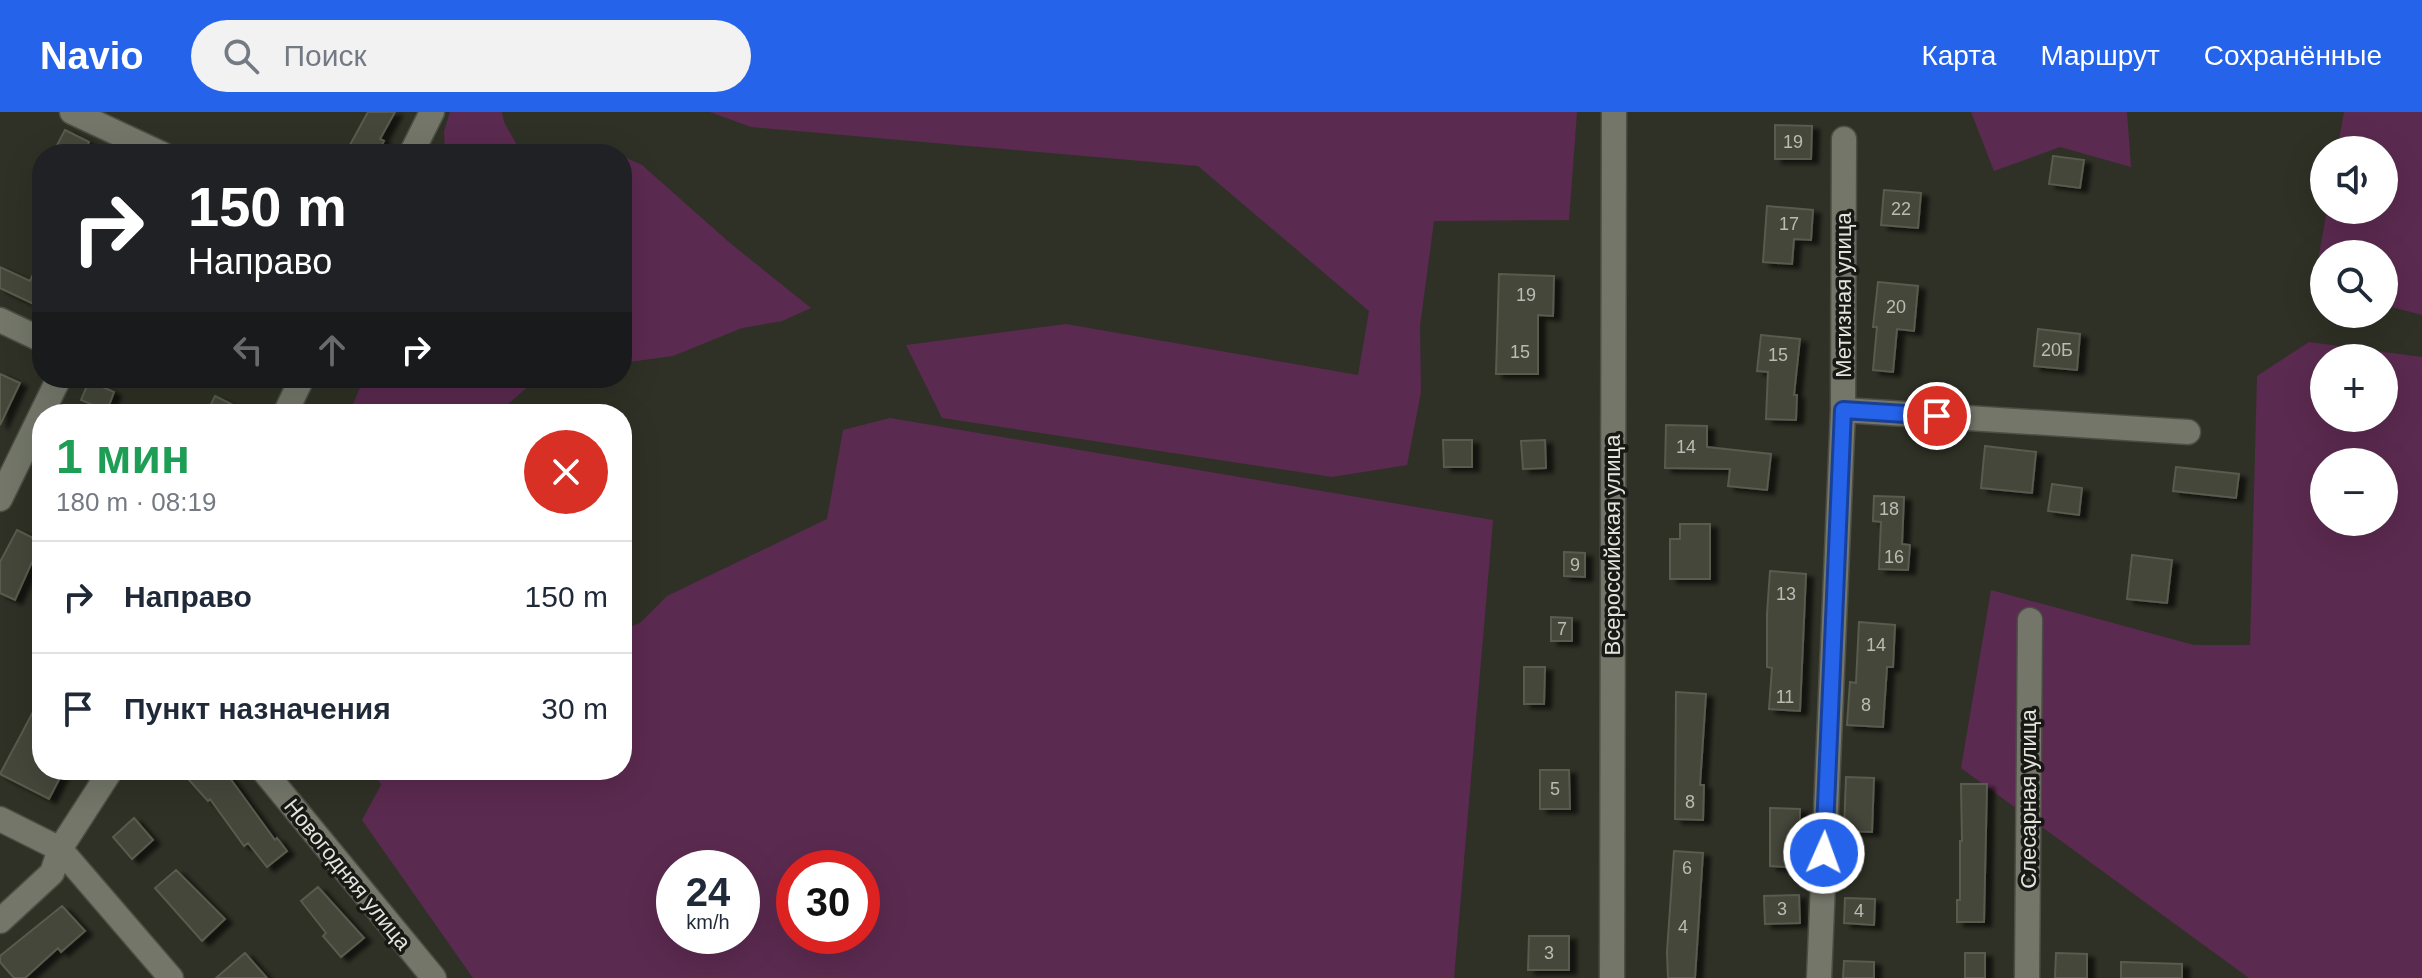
<!DOCTYPE html>
<html lang="ru">
<head>
<meta charset="utf-8">
<style>
  body { margin:0; font-family:Helvetica,sans-serif; background:#f2f2f3; color:#1f2937; height:100vh; display:flex; flex-direction:column; font-size:30px; white-space:nowrap }
  * { box-sizing:border-box; margin:0 }
  p { font-size:26px; color:#747a83 }
  .icon { flex:none; width:44px; height:44px; fill:none; stroke:currentColor; stroke-width:2; stroke-linecap:round; stroke-linejoin:round }
  .map { position:relative; flex:1; overflow:hidden }
  .panel { position:absolute; left:32px; top:292px; width:600px; height:376px; display:flex; flex-direction:column; background:#fff; border-radius:32px; box-shadow:0 8px 32px #0002 }
  .panel>* { flex:none }
  .top-card { position:absolute; left:32px; top:32px; width:600px; height:244px; border-radius:32px; box-shadow:0 8px 32px #0002; background:#202124; color:#fff; overflow:hidden }
  .buttons { position:absolute; left:2310px; top:24px; display:grid; gap:16px }
  .buttons a { display:grid; place-items:center; width:88px; height:88px; border-radius:50%; background:#fff; box-shadow:0 8px 32px #0002; font-size:40px }
  .speed { position:absolute; left:656px; top:738px; display:flex; gap:16px; font-size:40px; font-weight:700; text-align:center }
  .speed>* { display:grid; place-content:center; width:104px; height:104px; border-radius:50%; background:#fff; box-shadow:0 8px 32px #0002; line-height:1 }
  .speed small { font-size:20px; font-weight:400 }
  .speed .limit { border:12px solid #d22; background:#fff; color:#111 }
  .pin { position:absolute; display:grid; place-items:center; width:68px; height:68px; color:#fff; margin:-34px; border:4px solid #fff; border-radius:50%; box-shadow:0 2px 8px #0007 }
  .me { position:absolute; width:88px; margin:-44px; rotate:2deg; stroke-linejoin:round; filter:drop-shadow(0 0 6px #0008) }
  .turn { display:flex; align-items:center; gap:28px; height:168px; padding:0 24px; font-size:36px }
  .turn .icon { width:104px; height:104px; stroke-width:2.5 }
  .turn b { display:block; font-size:56px; line-height:68px }
  .lanes { display:flex; align-items:center; height:76px; padding:0 24px; background:#0003; justify-content:center; gap:40px; direction:ltr }
  .lanes .off { opacity:.35 }
  .round { display:grid; place-items:center; flex:none; width:84px; height:84px; border-radius:42px; background:#f2f2f3 }
  .head { display:flex; align-items:center; justify-content:space-between; height:136px; padding:0 24px }
  h1 { font-size:48px; font-weight:800; line-height:60px; color:#1e9e55 }
  ul { padding:0; list-style:none }
  li { display:flex; align-items:center; gap:24px; height:112px; padding:0 24px; border-top:2px solid #e0e1e3 }
  li div { flex:1 }
  li b { display:block; font-size:30px }
  li em { font-style:normal }
  header { display:flex; align-items:center; gap:48px; box-sizing:border-box; height:112px; padding:0 40px; background:#2563eb; color:#fff }
  header strong { font-size:38px }
  nav { display:flex; gap:44px; margin-inline-start:auto; font-size:28px }
  .search { width:560px; height:72px; background:#f2f2f3; display:flex; align-items:center; gap:20px; box-sizing:border-box; padding:0 28px; border-radius:44px; color:#747a83; font-size:30px }
  .map>svg:first-child { display:block }
</style>
</head>
<body>
<header>
<strong>Navio</strong>
<div class="search"><svg class="icon" aria-label="search" viewBox="0 0 24 24"><circle cx="10" cy="10" r="6"/><path d="M15 15l6 6"/></svg>Поиск</div>
<nav><a>Карта</a><a>Маршрут</a><a>Сохранённые</a></nav>
</header>
<div class="map">
<svg width="2422" height="866" viewBox="0 0 2422 866">
  <defs>
    <filter id="shadow"><feDropShadow dx="7" dy="4" stdDeviation="2" flood-color="#0009"/></filter>
  </defs>
  <rect width="100%" height="100%" fill="#2f3126"/>
  <path fill="#5b2a50" fill-rule="evenodd" d="M450,0H502L504,10L522,42H445L444,19Z
    M710,0H1577L1569,108L1434,109L1420,214L1421,280L1407,353L1332,365L942,306L906,233L1066,212L1358,263L1369,199L1198,54L751,15Z
    M1971,0H2127L2131,55L2060,35L1994,59Z
    M2344,0H2422V203L2384,193V142H2324V178L2313,176L2327,98H2384V38H2337Z
    M622,44L642,53L730,131L811,196L782,209L742,216L673,244L622,251Z
    M2309,230L2422,245V866H2249L1961,656L1991,478L2194,533H2250L2257,264ZM2324,246H2384V306H2324ZM2324,350H2384V410H2324Z
    M364,266H542L534,269L497,302H349Z
    M890,306L1493,408L1454,866H473L362,708L381,673L374,658H622V518L640,511L667,484L827,407L843,318ZM742,756V824H674V756ZM862,756V824H794V756Z"/>
  <path fill="#44463a" stroke="#585b4e" stroke-width="2" filter="url(#shadow)" d="M368,0H395L380,27L384,29L377,42H345Z
    M1775,13L1812,14L1811,47H1775Z
    M65,18L89,30L84,42H64L55,37Z
    M2053,44L2084,48L2080,76L2049,72Z
    M1884,78L1921,81L1918,116L1881,113Z
    M1767,94L1813,98L1811,128L1794,127L1792,152L1763,150Z
    M42,143V196L0,176V155L30,169Z
    M1499,162L1554,164L1553,204L1538,203V262H1496Z
    M1878,170L1918,174L1914,219L1897,217L1893,260L1873,258L1877,215H1873Z
    M2038,217L2080,222L2077,258L2034,254Z
    M1761,223L1800,227L1794,283H1797L1796,308L1766,307L1768,260L1757,259Z
    M0,262L20,271L0,313Z
    M89,269L114,280L107,299L81,288Z
    M215,284L251,302H206Z
    M1666,313L1707,314V335L1771,342L1767,378L1728,374L1730,357L1665,356Z
    M1443,328H1472V355H1444Z
    M1545,328L1546,356L1523,357L1521,329Z
    M1985,334L2036,340L2032,381L1981,376Z
    M2176,355L2239,362L2236,386L2173,379Z
    M2052,372L2082,376L2079,403L2048,399Z
    M1874,384L1904,385L1902,432L1910,433L1908,458L1879,457L1881,410L1873,409Z
    M1680,412H1710V467H1670V427H1680Z
    M17,418L41,430L15,488L0,481V450Z
    M1564,440L1585,441V465L1564,464Z
    M2132,443L2172,448L2167,491L2127,487Z
    M1770,459L1806,462L1800,599L1769,597L1772,556L1767,555V502Z
    M1551,505L1572,506V529H1551Z
    M1859,510L1895,513L1893,555H1887L1883,615L1847,613L1850,570L1856,571Z
    M1524,555H1545L1544,592H1524Z
    M1676,580L1706,582L1700,673H1704L1703,708L1675,707Z
    M42,583V658H64L49,687L0,662Z
    M180,658H224L275,728L277,726L287,739L267,755L248,731L244,734L210,687L208,689Z
    M1540,658H1569L1570,697H1540Z
    M1846,665L1874,666L1872,720L1844,719Z
    M1961,672H1987L1984,810H1957V788H1960V729H1962Z
    M1770,696L1800,697L1799,756L1770,754Z
    M134,706L153,728L132,747L113,725Z
    M1674,739L1703,741L1695,866H1668L1667,840Z
    M176,758L225,807L202,829L155,776Z
    M318,775L364,826L341,845L323,824L326,821L301,789Z
    M1799,783L1800,811L1765,812L1764,784Z
    M1845,786L1875,787L1874,813L1844,811Z
    M62,794L85,819L61,840L58,836L25,866H14L0,850V844Z
    M1529,824H1569V858H1528Z
    M245,841L267,866H216Z
    M1965,841H1985V866H1965Z
    M2056,841L2087,842V866H2055Z
    M1844,849L1874,850V866H1843Z
    M2121,850L2182,852V866H2121Z"/>
  <g fill="none" stroke-linecap="round" stroke-linejoin="round">
    <g stroke="#4c4e45" stroke-width="27">
      <path id="minor" d="M72,0L162,42
        M411,42L432,0
        M0,208L42,228
        M1843,298L2188,320
        M285,302L302,266
        M0,387L59,266
        M263,658L434,866
        M0,707L60,737L171,866
        M0,809L52,761L60,737L111,658
        M1612,866L1614,0
        M1819,866L1843,298L1844,27
        M2027,866L2030,508"/>
    </g>
    <use href="#minor" stroke="#737669" stroke-width="24"/>
  </g>
  <g fill="none" stroke-linecap="round" stroke-linejoin="round">
    <g stroke="#184099" stroke-width="20">
      <path id="route" d="M1824,741L1843,298L1937,304"/>
    </g>
    <use href="#route" stroke="#2563eb" stroke-width="14"/>
  </g>
  <g text-anchor="middle" stroke-width="7" stroke-linejoin="round" paint-order="stroke">
    <g font-size="18" fill="#babcb4">
      <text x="1793" y="36">19</text>
      <text x="1901" y="103">22</text>
      <text x="1789" y="118">17</text>
      <text x="1526" y="189">19</text>
      <text x="1896" y="201">20</text>
      <text x="2057" y="244">20Б</text>
      <text x="1520" y="246">15</text>
      <text x="1778" y="249">15</text>
      <text x="1686" y="341">14</text>
      <text x="1889" y="403">18</text>
      <text x="1894" y="451">16</text>
      <text x="1575" y="459">9</text>
      <text x="1786" y="488">13</text>
      <text x="1562" y="523">7</text>
      <text x="1876" y="539">14</text>
      <text x="1785" y="591">11</text>
      <text x="1866" y="599">8</text>
      <text x="1555" y="683">5</text>
      <text x="1690" y="696">8</text>
      <text x="1687" y="762">6</text>
      <text x="1782" y="803">3</text>
      <text x="1859" y="805">4</text>
      <text x="1683" y="821">4</text>
      <text x="1549" y="847">3</text>
    </g>
    <g font-size="22" fill="#e2e4dd" stroke="#181914">
      <text transform="translate(1843 183) rotate(-90)" y="8">Метизная улица</text>
      <text transform="translate(1612 433) rotate(-90)" y="8">Всероссийская улица</text>
      <text transform="translate(2028 687) rotate(-90)" y="8">Слесарная улица</text>
      <text transform="translate(348 762) rotate(51)" y="8">Новогодняя улица</text>
    </g>
  </g>
</svg>
<div class="buttons">
<a><svg class="icon" aria-label="sound" viewBox="0 0 24 24"><path d="M4 9h4l5-4v14l-5-4H4zM17 9q2 3 0 6"/></svg></a>
<a><svg class="icon" aria-label="search" viewBox="0 0 24 24"><circle cx="10" cy="10" r="6"/><path d="M15 15l6 6"/></svg></a>
<a>+</a>
<a>−</a>
</div>
<div class="speed"><div>24<small>km/h</small></div><div class="limit">30</div></div>
<div class="pin" style="left:1937px;top:304px;background:#d93025"><svg class="icon" aria-label="arrive" viewBox="0 0 24 24"><path d="M6 21V4h12l-3 4 3 4H6"/></svg></div>
<svg class="me" style="left:1824px;top:741px" viewBox="-20 -20 40 40"><circle r="17" fill="#2563eb" stroke="#fff" stroke-width="3"/><path d="M0-11L8 9 0 5-8 9z" fill="#fff"/></svg>
<div class="top-card">
<div class="turn"><svg class="icon" aria-label="right" viewBox="0 0 24 24"><path d="M7 20v-9h11M14 6l5 5-5 5"/></svg><div><b>150 m</b>Направо</div></div>
<div class="lanes"><svg class="icon off" aria-label="left" viewBox="0 0 24 24"><path d="M17 20v-9H6M10 6l-5 5 5 5"/></svg><svg class="icon off" aria-label="ahead" viewBox="0 0 24 24"><path d="M12 20V5M6 11l6-6 6 6"/></svg><svg class="icon" aria-label="right" viewBox="0 0 24 24"><path d="M7 20v-9h11M14 6l5 5-5 5"/></svg></div>
</div>
<section class="panel">
<div class="head"><div><h1>1 мин</h1><p>180 m · 08:19</p></div><a class="round" style="background:#d93025;color:#fff"><svg class="icon" aria-label="close" viewBox="0 0 24 24"><path d="M6 6l12 12M18 6L6 18"/></svg></a></div>
<ul>
<li><svg class="icon" aria-label="right" viewBox="0 0 24 24"><path d="M7 20v-9h11M14 6l5 5-5 5"/></svg><div><b>Направо</b></div><em>150 m</em></li>
<li><svg class="icon" aria-label="arrive" viewBox="0 0 24 24"><path d="M6 21V4h12l-3 4 3 4H6"/></svg><div><b>Пункт назначения</b></div><em>30 m</em></li>
</ul>
</section>
</div>
</body>
</html>
